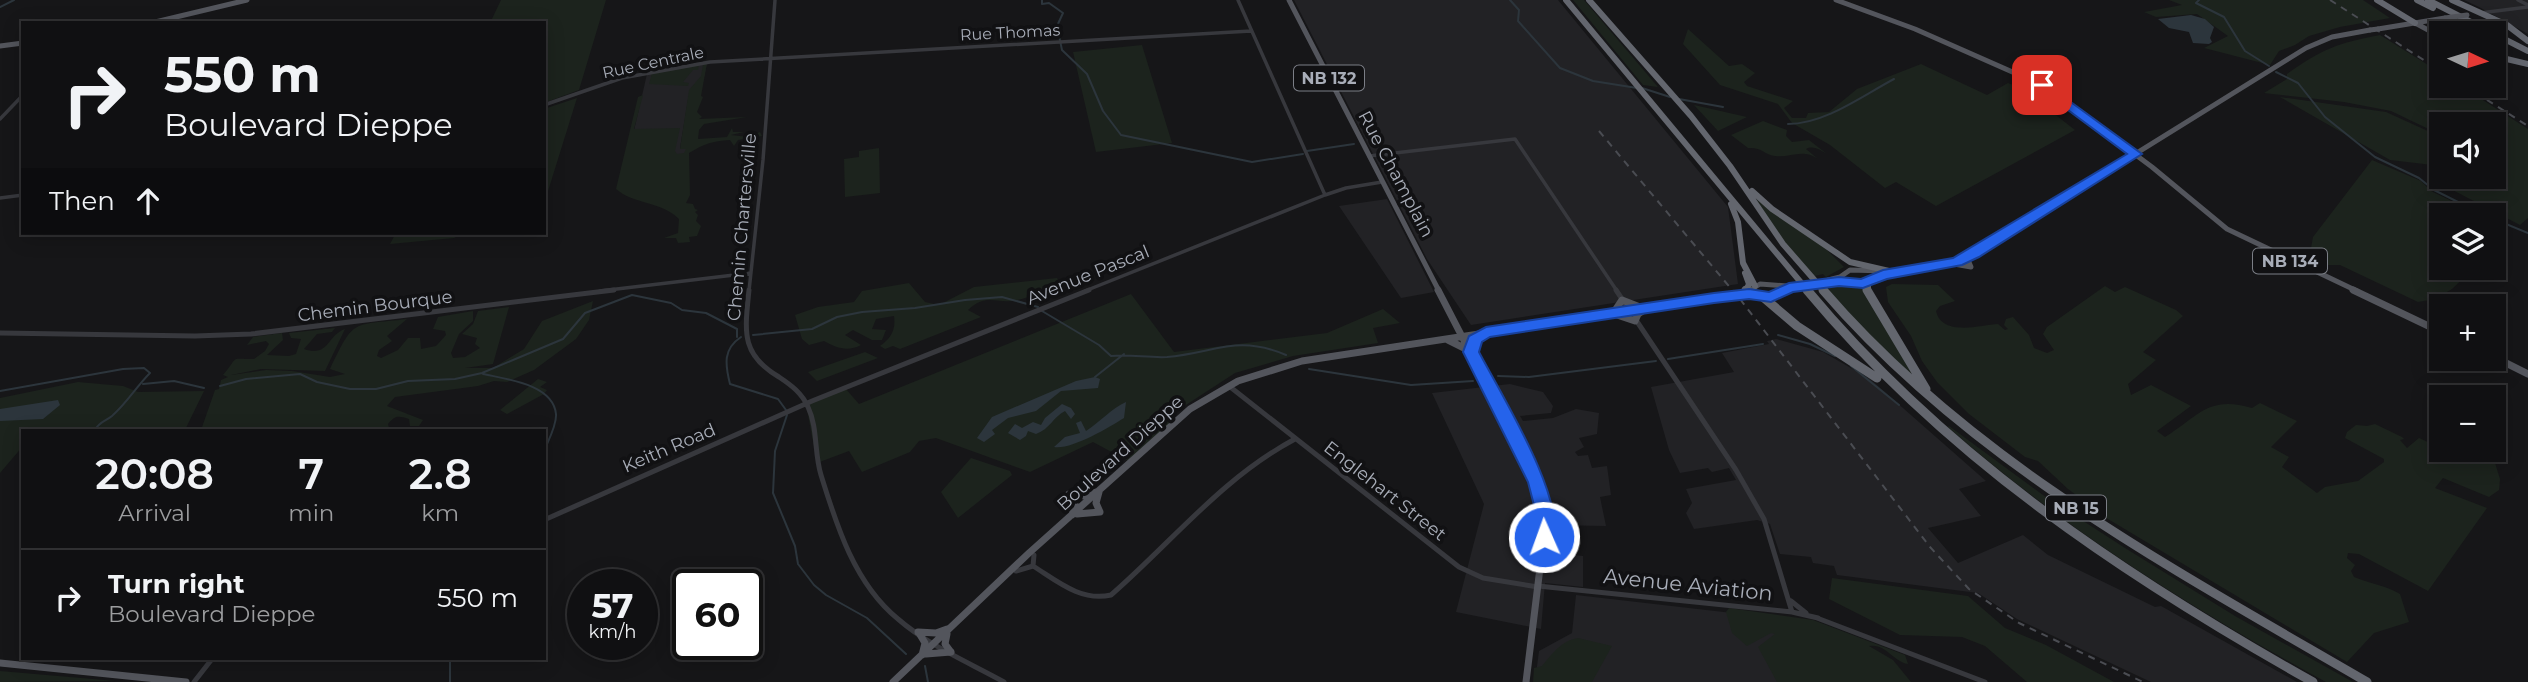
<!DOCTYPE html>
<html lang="en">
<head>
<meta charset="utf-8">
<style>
  body { margin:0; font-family:Montserrat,sans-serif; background:#19191b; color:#f1f3f6; height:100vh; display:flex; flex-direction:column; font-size:26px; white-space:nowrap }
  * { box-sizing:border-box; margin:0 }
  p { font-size:23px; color:#9c9d9f }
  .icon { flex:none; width:38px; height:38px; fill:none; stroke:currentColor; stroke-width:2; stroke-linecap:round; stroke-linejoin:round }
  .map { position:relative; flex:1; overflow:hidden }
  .details { position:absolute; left:21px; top:429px; width:525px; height:231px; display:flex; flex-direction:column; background:#101012; border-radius:0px; box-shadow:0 4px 18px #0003,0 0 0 2px #303032 }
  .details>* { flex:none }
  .guide { position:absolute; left:21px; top:21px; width:525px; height:214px; border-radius:0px; box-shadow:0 4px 18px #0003,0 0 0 2px #303032; background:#101012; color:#f1f3f6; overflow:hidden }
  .needle { width:46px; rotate:94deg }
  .controls { position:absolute; left:2429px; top:21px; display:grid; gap:14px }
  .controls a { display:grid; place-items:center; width:77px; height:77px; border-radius:0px; background:#101012; box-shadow:0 4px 18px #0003,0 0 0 2px #303032; font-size:35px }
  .speed { position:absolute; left:567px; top:569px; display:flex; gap:14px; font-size:35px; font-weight:700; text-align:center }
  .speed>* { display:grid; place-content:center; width:91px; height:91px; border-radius:50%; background:#101012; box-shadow:0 4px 18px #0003,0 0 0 2px #303032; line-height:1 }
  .speed small { font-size:18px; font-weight:400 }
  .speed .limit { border:4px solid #111; border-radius:10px; background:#fff; color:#111 }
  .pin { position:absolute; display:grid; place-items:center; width:60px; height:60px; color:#fff; margin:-30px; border-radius:14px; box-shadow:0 4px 10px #0006 }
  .me { position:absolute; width:77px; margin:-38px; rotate:358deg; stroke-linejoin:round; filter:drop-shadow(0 0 5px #0008) }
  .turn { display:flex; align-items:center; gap:24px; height:147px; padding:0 28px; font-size:32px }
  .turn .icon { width:91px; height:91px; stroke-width:2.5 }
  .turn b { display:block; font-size:49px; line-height:60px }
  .then { display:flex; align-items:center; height:66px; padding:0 28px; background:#0003; gap:14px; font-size:26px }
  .eta { display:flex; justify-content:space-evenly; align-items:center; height:119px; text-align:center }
  .eta b { font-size:42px; font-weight:600; line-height:49px }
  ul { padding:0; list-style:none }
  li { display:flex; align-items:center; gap:21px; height:98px; padding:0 28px; border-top:2px solid #303032 }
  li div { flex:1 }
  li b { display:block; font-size:26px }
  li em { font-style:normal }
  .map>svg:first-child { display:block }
</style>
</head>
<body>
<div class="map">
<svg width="2528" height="682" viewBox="0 0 2528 682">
  <rect width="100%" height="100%" fill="#161618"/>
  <path fill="#222225" d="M1294,0H1558L1728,207L1738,284L1471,325L1427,259Z
    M2464,0H2528V34L2479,7Z
    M707,63L700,97L688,100L680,148L687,149L683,169L669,182L647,185L630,148L647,74Z
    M1387,199L1434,292L1401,298L1339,206Z
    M1776,339L1823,352L1870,379L1986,481L1959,489L1981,516L1928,528L1958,563L2023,535L2048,555L2155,607L2161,606L2297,682H2151L2017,619L1978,593L1837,575L1834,566L1813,563L1811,557L1780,554L1770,524L1757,520L1694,529L1686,513L1692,503L1686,489L1736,480L1729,468L1712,472L1708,468L1680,473L1669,450L1651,387L1734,372L1722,353L1769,344L1767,341Z
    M1510,384L1543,392L1553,406L1551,413L1520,416L1523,421L1553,418L1576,409L1599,413L1597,434L1579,438L1584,447L1575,452L1578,456L1588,455L1592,468L1607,466L1611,495L1600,497L1606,526L1550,525L1547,552L1583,556V587L1545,583L1541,629L1456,612L1484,504L1432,393Z
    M1576,595L1794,620L1862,682H1535L1539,651L1572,633Z"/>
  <path fill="#1c231d" d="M501,0H606L579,90L544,103V23H490Z
    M1573,0H1584L1658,87L1643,85Z
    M2169,0H2363L2390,18L2340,27L2309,36L2295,45L2279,51L2270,65L2204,48L2228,36L2197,14L2156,17L2144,12L2182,5Z
    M1688,29L1729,66L1742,64L1755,73L1744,82L1747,86L1793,101L1784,108L1792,118H1806L1808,113L1829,112L1857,89L1921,64L1987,95L2008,83L2021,88L2075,130L1936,206L1896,182L1885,188L1830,145L1792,123L1778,104L1720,85L1683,44Z
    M2380,35L2441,73V86H2461L2528,129V218L2520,225L2441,184L2453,177H2494V124H2441V135L2391,111L2344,102L2264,93L2287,79V74C2322,49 2338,43 2380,35Z
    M1142,45L1172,143L1096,152L1073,52Z
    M707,63L701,96L703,97L697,112L702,117L699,119L747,117L704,124L699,130L698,139L727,137L732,128L733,132H744L731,135L748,137L760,132L762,136L738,140L734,146L730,140C712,141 704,144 689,153L690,195L686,203L693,204L695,209L698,210L695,212L698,215L696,221L701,226L697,236L689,237L690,242L678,243L676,238H664L678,233L679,219C663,202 633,204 616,189L638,97L643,95L634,129L680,128L675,151L677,154L684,153L686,149H680L689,90L701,76L703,65Z
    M699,65L698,70H693L683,82L689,83L688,86L649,84L652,73Z
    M2280,97L2386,112L2441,137V166L2390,160Z
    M577,98L544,204V109Z
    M1694,105L1747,117L1718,131Z
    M1763,121L1787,130L1786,136L1792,142L1809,140L1827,154C1820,150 1813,145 1806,149L1818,159C1802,148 1791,158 1775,156C1763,154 1762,147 1748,148L1731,135Z
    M879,148L880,193L845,197L844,159L859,157V151Z
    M2372,160L2421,181L2431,191L2480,215H2441V268H2474L2452,289L2435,299L2418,302L2340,265H2308L2313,237Z
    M1754,195L1822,245L1844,267L1826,277L1823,274L1815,276L1824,287H1833L1831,283L1862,286L1885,319L1904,359L1920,384C1908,377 1898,365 1888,356C1842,314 1781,249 1754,195Z
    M396,233H464L454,238L390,244Z
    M1057,278L1061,284C1046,290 1032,297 1017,300C996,305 987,292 968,310L981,317L900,349L893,346L885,349L880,346C891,338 896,330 894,316L876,319L872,329L886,330L882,340H872L853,330L845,335L861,345C848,352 836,348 824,341L809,345L802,339L795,315L818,307L854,302L862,291L909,283L925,302L939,305L974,287Z
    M1892,284L1938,285L1955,301L1940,306L1936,311C1942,337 1981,325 1998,324L2005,330L2008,329L2004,325L2006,319L2013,317L2029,335L2034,348L2047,353L2054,350L2043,334L2047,327L2105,286L2115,292L2125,287L2176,310L2183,316L2143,352L2156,360L2128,384L2131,395L2151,385L2191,406L2157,431L2165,437C2199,416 2208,395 2252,408L2260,403L2297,421L2271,447L2289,457L2282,467L2317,493L2325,487L2358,481L2384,462V459L2345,438L2347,432L2356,425L2367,426L2375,424L2402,437L2404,439L2400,440L2407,448L2419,438L2430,443L2441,433V450H2491L2500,479L2499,490L2489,497L2443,478L2435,488L2487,508L2428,591L2359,554L2348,553L2347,558L2355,565L2351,571L2354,577C2370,584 2385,585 2400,594L2409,622L2374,633L2347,662L2108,519L2068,489L2038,461L2025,457L1969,414L1937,382L1922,361L1911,336L1888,302L1886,287Z
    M1131,294L1174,352L1327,333L1383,309L1400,323L1373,328L1378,343L1293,356L1235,373L1169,416L1175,422L1130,462L1093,442L1030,472L936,438L919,441L910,452L862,472L849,451L817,463L806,404L845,388L859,404Z
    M593,301L589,320L576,339L534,370L507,382L494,381L478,386L395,397L387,406L423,420L419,426H410L409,419C398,416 396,415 388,424L389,428L398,430H201L215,390L219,389L221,380L228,377L223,375C240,355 228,359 254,359L265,351L269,344L266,341L247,345L253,337L282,333L283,340L267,355L289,356L296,354L301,339L291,338L289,333L335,328L332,332L317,334L304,349C329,358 327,335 345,329L325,371L261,369L231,375L266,370L292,371L330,377L345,374L330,369C355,317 351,326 407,319L387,336L392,341L379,350L377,356L381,358L398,350L408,338H420L421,349L436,346L446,335L445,331L433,329L438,317L473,311V321L459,334L451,353L453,358L465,357L480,348L475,344L477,338L462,334L473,324L478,311L509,307L493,364L465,368H493L524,349L542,321Z
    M865,352L878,358L817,381L808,372Z
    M538,379L547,382L540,387L547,390L544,394L507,414L500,410Z
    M78,382L123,386L138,392L204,391L185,430C170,430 101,427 95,430H23V446L0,473V398Z
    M1949,426L2043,495L2125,548L2235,616L2353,682H2326C2192,609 2063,528 1948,427Z
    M971,458L1010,471L1012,475L958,518L941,492Z
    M1832,578L1968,596L2005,628L2046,645L2114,682H2027L1985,646L1962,637L1900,635L1829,599Z
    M1729,608L1813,620L1905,655L1908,664C1892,661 1886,643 1869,646L1893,660L1911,682H1777L1758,647L1775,634L1771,633L1747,646L1732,633L1726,612Z
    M1578,638L1612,646L1592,682H1533L1534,668L1542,666C1553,653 1561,641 1578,638Z
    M0,671L116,681L0,682Z"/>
  <path fill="#2c353c" d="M2191,15L2205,19L2214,27L2210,38L2212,42L2209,44L2193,43L2189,32L2169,28L2158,19Z
    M1095,377L1100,379L1098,388L1061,391L1036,411L1008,418L992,430L995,434L984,442L977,438L992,417L1076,381Z
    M58,400L60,405L43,419L0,421V409Z
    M1126,402L1124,418C1108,428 1071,450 1054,447L1065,437L1080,433L1076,423L1081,421L1086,431C1101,421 1111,409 1126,402Z
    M1062,404L1071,408L1075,414L1071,419L1065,411C1053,417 1050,429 1036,434L1028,431L1026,436L1020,440L1008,433L1015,424L1022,428L1033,422L1041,425L1045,418Z"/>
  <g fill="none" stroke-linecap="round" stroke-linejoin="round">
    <path stroke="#2c353c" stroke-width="2" d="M1042,0V4L1049,3L1063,13L1057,26L1062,50L1087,74L1103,111L1121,135L1252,162L1303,154
      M1510,0L1519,10L1518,21L1560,68L1593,81L1637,88
      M2199,0L2196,3L2224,17L2245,51L2269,66
      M0,7L14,0
      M2276,72L2298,83L2325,117L2375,157L2419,178L2434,190L2484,215
      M1642,88L1670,97
      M1679,99L1723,107
      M1788,124C1825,124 1862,96 1894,79
      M1307,151L1354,144
      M2494,219L2528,233
      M1042,311L1099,345L1111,356C1130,354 1148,358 1167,357C1214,353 1237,334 1286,355
      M753,335L812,329L837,317L862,312L915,308L965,300L1002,297L1038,307
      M1778,335L1810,344L1835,356
      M741,337C723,349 725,364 730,384L778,399L786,410
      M1668,359L1763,344
      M1851,366L1899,405
      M1309,369L1411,385L1473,381
      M483,374C506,379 553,384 556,414C557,425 548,441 544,451
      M1498,376L1529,377L1656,361
      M1095,377L1124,354
      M143,384L174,381L204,388
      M220,386L246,379L300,374L317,382L350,389H376L408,381L455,379L482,373L563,339L585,313L632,295L671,303L682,310L706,313L737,329V337
      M0,391L123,369L144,368L150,373C136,387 127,403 112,416C106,421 99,422 95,430
      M787,415L775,451L773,493L795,546L798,564L814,585L826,595L867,618L906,654
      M450,658V682
      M925,666L928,682"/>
    <path stroke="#37383d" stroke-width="3.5" d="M1238,0L1325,195
      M2518,0L2528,5
      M2480,13L2528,7
      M544,105L622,78L710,62L1251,31
      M0,119L23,95
      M1369,156L1515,139L1617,291
      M0,198L23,195
      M600,291L751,273
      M749,291L763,160L775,0
      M1085,291L1325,195L1346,188L1382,182"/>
    <path stroke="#37383d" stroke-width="5" d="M749,290C745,331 740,354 779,377C791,385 802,393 808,407C818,428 814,453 821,475C837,527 855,584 898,619C929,646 968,662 1004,682
      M1616,290L1736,470L1764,519L1792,612
      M0,333L195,336L251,334L614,290
      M1229,386L1459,567L1483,578L1538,587
      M544,520L812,401L1089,290
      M1033,566C1057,581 1081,602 1111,595C1172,542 1222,478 1295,439
      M1033,566L1034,555
      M1016,571L1033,566
      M1538,586L1792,612L1818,618
      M1791,601L1806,613
      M1817,618L1985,682
      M194,682L212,659L219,658"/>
    <path stroke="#53555c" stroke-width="5" d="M1289,0L1439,291
      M1836,0L1915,29L2042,85L2152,167L2227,229L2357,291
      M151,23L247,0
      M2417,24L2441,37
      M2378,29L2445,18
      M0,46L23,43
      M1954,264L1971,267L1968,260L1971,255
      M1828,280L1840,277L1850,270L1886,271
      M1870,281C1903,266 1941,269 1974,254L2306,48L2332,37L2370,30
      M1832,282H1868L1870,278
      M1752,289L1760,284L1787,286
      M1782,291L1789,288"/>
    <path stroke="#53555c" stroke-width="7" d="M1438,290L1537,482L1545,527L1526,682
      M2353,290L2441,332
      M1614,312L1622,300L1640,307
      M1617,315L1635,321L1638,314L1644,310
      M1448,340L1468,350
      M2494,357L2528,374
      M1069,494L1085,496L1095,492
      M1069,494L1075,503L1072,515
      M1077,514L1100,512L1096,503L1099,492
      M918,632L936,633L947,629
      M919,633L925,643L922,655
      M947,634L945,644L951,652
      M926,654L951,652
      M0,663L186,682
      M893,682L1029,553L1190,409L1238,381L1302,361L1741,294L1771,297L1786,290"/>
    <path stroke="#63666e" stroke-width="6" d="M1566,0L1808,291
      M1589,0L1691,116L1730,166L1783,244L1824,291
      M2377,0L2415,23
      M2417,0L2433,8
      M2428,0L2528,51
      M2452,0L2507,25L2528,41
      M2494,56L2528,64
      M1752,191L1772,209L1850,262L1889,271
      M1731,204L1738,222L1743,263L1755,286
      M1745,273L1749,284L1746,291
      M1868,282V291"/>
    <path stroke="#63666e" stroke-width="9" d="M1807,290C1946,457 2124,576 2313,682
      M1823,290C1971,462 2173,569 2367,682
      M1867,290L1926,389
      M1745,293L1746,290
      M1763,297L1797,326L1877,378"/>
    <path stroke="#4a4c52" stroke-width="2" stroke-dasharray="7 6" stroke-linecap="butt" d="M2330,0L2441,71
      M2465,86L2528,126
      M1599,131L1733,291
      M1740,299L1930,547L1969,589L2019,623L2143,682"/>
    <path stroke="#53555c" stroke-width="5" d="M2445,18L2467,15
      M2370,30L2378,29
      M1789,288L1830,282"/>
  </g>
  <path fill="#2563eb" stroke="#184099" stroke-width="2" d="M2042,81L2142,154L1979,257L1962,265L1887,279L1863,288L1839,286L1793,292L1771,302L1749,299L1714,303L1490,337L1482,342L1479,352C1498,389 1571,506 1551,542H1538L1535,537L1536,513L1528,482L1463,352L1469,336L1486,327L1714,293L1749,289L1769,292L1789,283L1839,277L1861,279L1883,270L1953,258L2127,154L2037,87L2035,85Z"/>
  <g text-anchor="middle" stroke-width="7" stroke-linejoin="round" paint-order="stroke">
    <g font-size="16" fill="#a8adb8" stroke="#111113">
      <text transform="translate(1010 32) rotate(-3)" y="6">Rue Thomas</text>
      <text transform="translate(653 62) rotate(-12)" y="6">Rue Centrale</text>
    </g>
    <g fill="#111113" stroke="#7b7e86" stroke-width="2">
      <rect x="1294" y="65.5" width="70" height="25" rx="5"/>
      <rect x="2253" y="248.5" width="74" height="25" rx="5"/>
      <rect x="2046" y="495.5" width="60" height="25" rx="5"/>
    </g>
    <g font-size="16" font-weight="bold" fill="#a8adb8">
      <text x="1329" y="84">NB 132</text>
      <text x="2290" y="267">NB 134</text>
      <text x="2076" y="514">NB 15</text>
    </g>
    <g font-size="18" fill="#a8adb8" stroke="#111113">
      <text transform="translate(1396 174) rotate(62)" y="6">Rue Champlain</text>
      <text transform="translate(742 227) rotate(-85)" y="6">Chemin Chartersville</text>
      <text transform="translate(1088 275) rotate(-22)" y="6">Avenue Pascal</text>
      <text transform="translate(375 306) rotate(-7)" y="6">Chemin Bourque</text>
      <text transform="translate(669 448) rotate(-23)" y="6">Keith Road</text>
      <text transform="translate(1120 453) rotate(-42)" y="6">Boulevard Dieppe</text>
      <text transform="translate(1385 491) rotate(38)" y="6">Englehart Street</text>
    </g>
    <g font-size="21" fill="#a8adb8" stroke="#111113">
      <text transform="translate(1688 585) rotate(6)" y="7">Avenue Aviation</text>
    </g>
  </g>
</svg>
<div class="controls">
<a><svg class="needle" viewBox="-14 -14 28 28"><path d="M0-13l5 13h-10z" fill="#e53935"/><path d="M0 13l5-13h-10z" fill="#9c9d9f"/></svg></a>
<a><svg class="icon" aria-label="sound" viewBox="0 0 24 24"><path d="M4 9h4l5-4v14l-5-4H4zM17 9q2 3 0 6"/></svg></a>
<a><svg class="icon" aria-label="layers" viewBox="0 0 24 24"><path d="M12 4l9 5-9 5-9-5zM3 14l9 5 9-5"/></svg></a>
<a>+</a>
<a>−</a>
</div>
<div class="speed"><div>57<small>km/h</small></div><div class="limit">60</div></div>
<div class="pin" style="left:2042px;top:85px;background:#d93025"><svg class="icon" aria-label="arrive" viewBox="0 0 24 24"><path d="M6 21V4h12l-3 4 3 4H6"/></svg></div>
<svg class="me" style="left:1544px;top:537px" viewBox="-20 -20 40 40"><circle r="17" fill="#2563eb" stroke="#fff" stroke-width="3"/><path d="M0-11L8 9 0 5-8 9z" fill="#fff"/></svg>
<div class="guide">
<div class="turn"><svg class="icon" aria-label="right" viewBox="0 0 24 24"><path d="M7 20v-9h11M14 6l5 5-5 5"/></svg><div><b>550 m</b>Boulevard Dieppe</div></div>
<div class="then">Then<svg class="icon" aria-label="ahead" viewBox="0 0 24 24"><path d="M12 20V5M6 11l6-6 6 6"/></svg></div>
</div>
<section class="details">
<div class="eta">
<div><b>20:08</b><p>Arrival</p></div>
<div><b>7</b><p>min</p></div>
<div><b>2.8</b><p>km</p></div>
</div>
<ul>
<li><svg class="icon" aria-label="right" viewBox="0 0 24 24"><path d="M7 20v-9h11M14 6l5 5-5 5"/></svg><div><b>Turn right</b><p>Boulevard Dieppe</p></div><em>550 m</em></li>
</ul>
</section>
</div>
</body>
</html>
